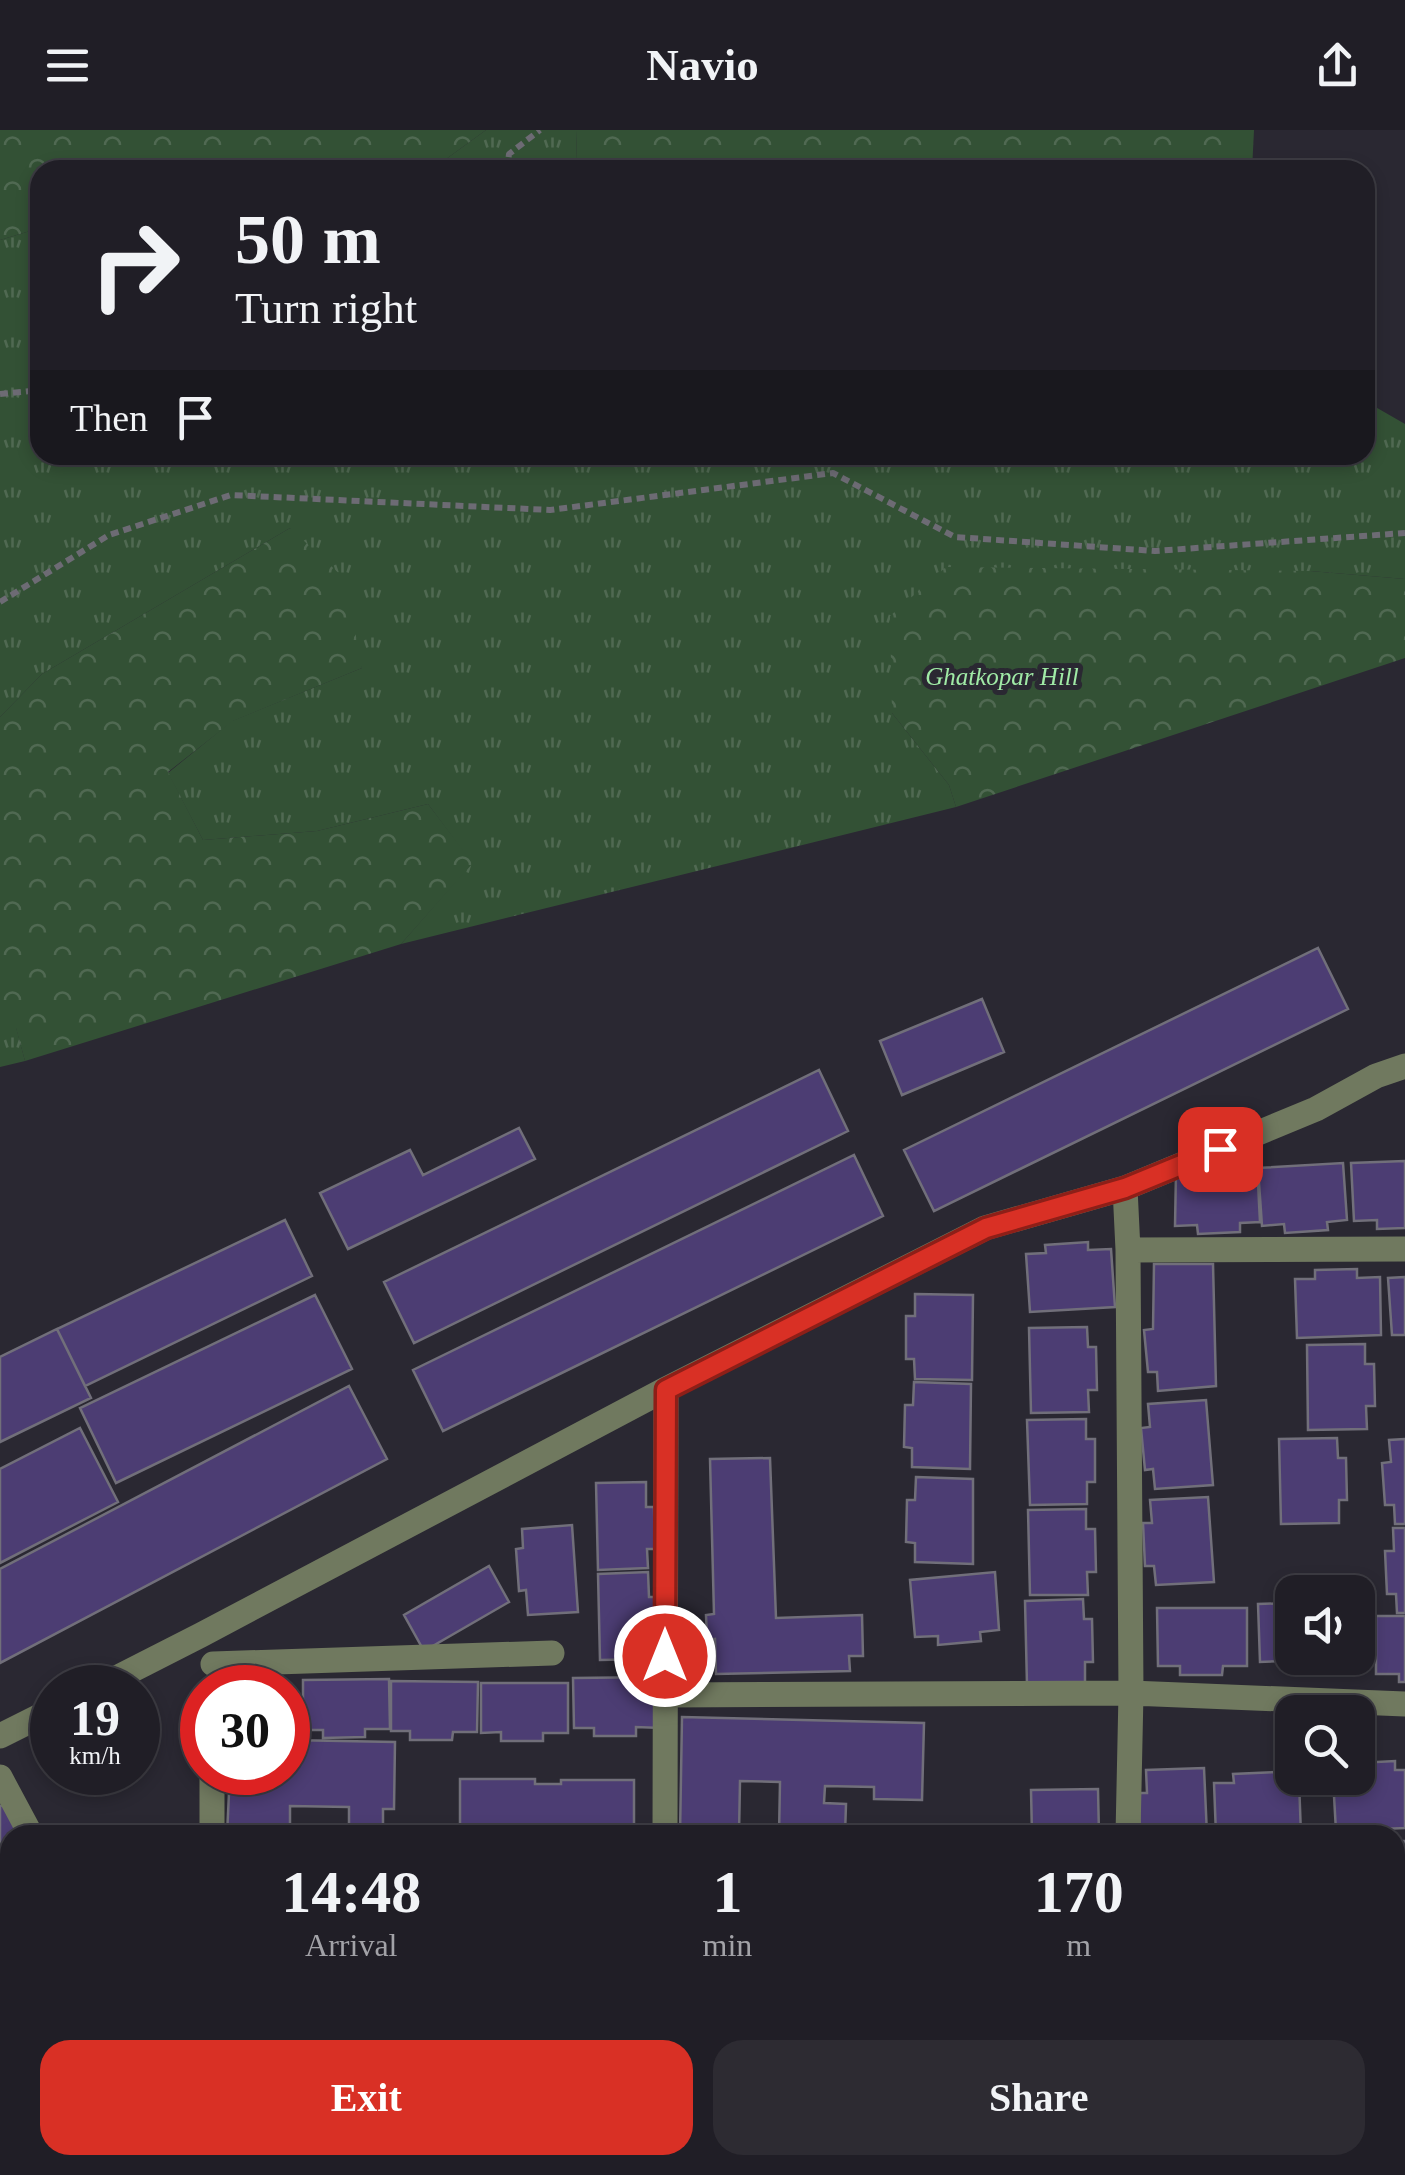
<!DOCTYPE html>
<html lang="en">
<head>
<meta charset="utf-8">
<style>
  body { margin:0; font-family:Georgia,serif; background:#2d2b32; color:#f1f3f6; height:100vh; display:flex; flex-direction:column; font-size:38px; white-space:nowrap }
  * { box-sizing:border-box; margin:0 }
  p { font-size:32px; color:#a2a2a7 }
  .icon { flex:none; width:55px; height:55px; fill:none; stroke:currentColor; stroke-width:2; stroke-linecap:round; stroke-linejoin:round }
  .map { position:relative; flex:1; overflow:hidden }
  .details { position:absolute; left:0px; top:1695px; width:1405px; height:350px; display:flex; flex-direction:column; background:#201e26; border-radius:30px 30px 0 0; box-shadow:0 5px 15px #0003,0 0 0 2px #3d3c43 }
  .details>* { flex:none }
  .hud { position:absolute; left:30px; top:30px; width:1345px; height:305px; border-radius:30px; box-shadow:0 5px 15px #0003,0 0 0 2px #3d3c43; background:#201e26; color:#f1f3f6; overflow:hidden }
  .buttons { position:absolute; left:1275px; top:1445px; display:grid; gap:20px }
  .buttons a { display:grid; place-items:center; width:100px; height:100px; border-radius:20px; background:#201e26; box-shadow:0 5px 15px #0003,0 0 0 2px #3d3c43; font-size:50px }
  .speed { position:absolute; left:30px; top:1535px; display:flex; gap:20px; font-size:50px; font-weight:700; text-align:center }
  .speed>* { display:grid; place-content:center; width:130px; height:130px; border-radius:50%; background:#201e26; box-shadow:0 5px 15px #0003,0 0 0 2px #3d3c43; line-height:1 }
  .speed small { font-size:25px; font-weight:400 }
  .speed .limit { border:15px solid #d22; background:#fff; color:#111 }
  .pin { position:absolute; display:grid; place-items:center; width:85px; height:85px; color:#fff; margin:-42px; border-radius:20px; box-shadow:0 5px 15px #0006 }
  .me { position:absolute; width:110px; margin:-55px; rotate:0deg; stroke-linejoin:round; filter:drop-shadow(0 0 8px #0008) }
  .turn { display:flex; align-items:center; gap:35px; height:210px; padding:0 40px; font-size:45px }
  .turn .icon { width:130px; height:130px; stroke-width:2.5 }
  .turn b { display:block; font-size:70px; line-height:85px }
  .then { display:flex; align-items:center; height:95px; padding:0 40px; background:#0003; gap:20px; font-size:38px }
  .eta { display:flex; justify-content:space-evenly; align-items:center; height:170px; text-align:center }
  .eta b { font-size:60px; font-weight:800; line-height:70px }
  .action { display:flex; gap:20px; margin-top:auto; padding:20px 40px }
  .action a { flex:1; height:115px; border-radius:30px; background:#d93025; color:#fff; font-size:40px; font-weight:800; line-height:115px; text-align:center }
  .action a+a { background:#2d2b32; color:#f1f3f6 }
  header { display:flex; justify-content:space-between; align-items:center; height:130px; padding:0 40px; background:#201e26; font-size:45px; font-weight:800 }
  .map>svg:first-child { display:block }
</style>
</head>
<body>
<header><svg class="icon" aria-label="menu" viewBox="0 0 24 24"><path d="M4 6h16M4 12h16M4 18h16"/></svg>Navio<svg class="icon" aria-label="share" viewBox="0 0 24 24"><path d="M12 15V3M7 8l5-5 5 5M5 13v7h14v-7"/></svg></header>
<div class="map">
<svg width="1405" height="2045" viewBox="0 0 1405 2045">
  <defs>
    <pattern id="grass-tufts" width="24" height="20" patternUnits="userSpaceOnUse" patternTransform="scale(2.5)"><rect width="24" height="20" fill="#335135"/><path d="M3 7l-1-3M5 7V3M7 7l1-3M15 17l-1-3M17 17v-4M19 17l1-3" fill="none" stroke="#506952"/></pattern>
    <pattern id="forest-crowns" width="20" height="18" patternUnits="userSpaceOnUse" patternTransform="scale(2.5)"><rect width="20" height="18" fill="#335135"/><path d="M2 6a3 3 0 1 1 6 0M12 15a3 3 0 1 1 6 0" fill="none" stroke="#506952"/></pattern>
  </defs>
  <rect width="100%" height="100%" fill="#2a2832"/>
  <path fill="url(#grass-tufts)" d="M486,0H576L577,33L573,40H431Z
    M40,98V325H1365V271L1405,294V449L1310,441L892,583L949,655L956,677L401,814L472,733L428,674L317,701L203,710L168,643L232,591L362,538L290,398L42,544L0,587V110Z
    M0,897H16L25,931L0,937Z"/>
  <path fill="url(#forest-crowns)" d="M0,0H486L431,40H40V98L0,110Z
    M576,0H1254L1252,40H573L577,33Z
    M290,398L345,449L362,538L233,591L168,642L203,710L317,701L428,674L473,733L401,814L25,931L16,898L0,897V587L42,544Z
    M946,437L1310,441L1405,449V528L956,677L949,655L892,583L890,486Z"/>
  <path fill="#4c3d73" stroke="#716f7a" stroke-width="2.5" d="M1318,818L1348,879L934,1081L904,1020Z
    M982,869L1004,922L902,965L880,911Z
    M819,940L848,1001L414,1213L384,1152Z
    M519,998L535,1029L348,1119L320,1063L410,1020L423,1045Z
    M854,1025L883,1086L443,1301L413,1240Z
    M1405,1031V1098L1377,1099V1090L1354,1091L1351,1033Z
    M1343,1033L1347,1090L1327,1092L1328,1100L1285,1103L1284,1094L1262,1096L1258,1038Z
    M1257,1034L1260,1092L1240,1093V1102L1198,1104L1197,1095L1175,1096L1176,1043Z
    M285,1090L312,1146L85,1256L57,1199Z
    M1088,1112V1120L1111,1119L1115,1177L1030,1182L1026,1124L1046,1123L1045,1115Z
    M1154,1134H1213L1216,1256L1158,1261L1157,1242H1148L1144,1200L1153,1199Z
    M1357,1139V1148L1380,1147L1381,1205L1297,1208L1295,1149H1315V1140Z
    M1405,1147V1205H1392L1388,1148Z
    M915,1164L973,1165L972,1250L915,1249L914,1229H906V1186H915Z
    M315,1165L352,1239L116,1353L80,1278Z
    M1087,1197L1088,1217H1096L1097,1260H1088L1089,1282L1031,1283L1029,1198Z
    M57,1199L91,1268L0,1312V1227Z
    M1365,1214V1234H1374L1375,1276H1366L1367,1299L1308,1300L1307,1215Z
    M914,1252L971,1254L970,1339L912,1337V1318L904,1317L905,1275H913Z
    M349,1256L387,1329L0,1533V1439Z
    M1206,1270L1213,1355L1155,1359L1153,1339L1145,1340L1141,1298L1150,1297L1148,1274Z
    M1086,1289V1309H1095V1352H1087V1374L1030,1375L1027,1290Z
    M80,1298L118,1372L0,1433V1339Z
    M1337,1308L1338,1328H1346L1347,1370H1339V1393L1281,1394L1279,1309Z
    M1405,1309V1394H1395L1394,1375H1385L1382,1333L1391,1332L1389,1310Z
    M770,1328L776,1488L862,1485L863,1526H849L850,1541L716,1544L715,1509L707,1510L706,1485L714,1484L710,1329Z
    M916,1347L973,1349V1434L915,1432V1413L906,1412L907,1370H915Z
    M646,1352V1377H654L655,1419H647L648,1438L598,1440L596,1353Z
    M1208,1367L1214,1452L1156,1455L1154,1436H1145L1143,1393H1152L1150,1370Z
    M1086,1379V1399H1095L1096,1442H1087L1088,1465H1030L1028,1380Z
    M572,1395L578,1482L528,1485L526,1460L519,1461L516,1419L523,1418L522,1399Z
    M1393,1398H1405V1483H1397L1396,1464H1387L1385,1421H1394Z
    M489,1436L509,1472L424,1521L404,1485Z
    M648,1442L649,1467H657L658,1510H650V1529L600,1530L598,1444Z
    M995,1442L999,1500L980,1502L981,1511L938,1515V1506L915,1507L910,1450Z
    M1083,1469L1084,1489H1092L1093,1532H1085V1555H1027L1025,1471Z
    M1358,1470L1361,1528L1325,1530V1538L1283,1540L1282,1531L1260,1532L1258,1474L1292,1473V1528H1358Z
    M1157,1478H1247V1536H1223L1222,1545H1180V1536H1158Z
    M1376,1486H1405V1552H1399V1544H1376Z
    M660,1547L661,1598L636,1597V1606H594V1598H574L573,1548Z
    M389,1549L390,1599H365V1607L323,1608V1600H303V1550Z
    M391,1551L478,1552L477,1602H453L452,1610H410V1601H391Z
    M481,1553H568V1603H543V1611H501V1602L481,1603Z
    M682,1587L924,1593L922,1670L874,1669V1657L825,1656L824,1673L846,1674L845,1705H779L780,1652L740,1651L739,1705H680Z
    M288,1610L395,1612L394,1679H383V1696L349,1695V1677L290,1676V1705H227L230,1642H288Z
    M1395,1631V1640H1405V1698L1336,1701L1333,1648H1358V1633Z
    M1204,1638L1207,1705H1140L1138,1663H1147L1146,1640Z
    M1276,1642V1651L1299,1650L1301,1705H1216L1214,1653H1234L1233,1644Z
    M460,1649H535V1654H561V1650H634V1705H460Z
    M1098,1659L1099,1705H1032L1031,1660Z
    M5,1674L20,1705H10V1738L0,1743V1676Z
    M1395,1711H1405V1796H1396Z
    M10,1742V1835L5,1837L0,1827V1747Z
    M1395,1903H1405V1987L1395,1988Z
    M1395,2000H1405V2045H1375V2035H1395Z
    M574,2035H632L633,2045H575Z
    M942,2035H1103V2045H942Z
    M1132,2035H1217V2045H1132Z
    M1222,2035H1318V2045H1222Z"/>
  <g fill="none" stroke-linecap="round" stroke-linejoin="round">
    <path stroke="#6d6b74" stroke-width="6" stroke-dasharray="8 5" stroke-linecap="butt" d="M507,40L509,24L540,0
      M0,264L40,260
      M0,472L109,405L231,365L550,380L833,343L955,407L1155,421L1405,403"/>
    <path stroke="#70795f" stroke-width="25" d="M1125,1058L1128,1120L1131,1563L1128,1705
      M1128,1120L1405,1119
      M213,1534L552,1523
      M97,1558L201,1505L666,1259L985,1098L1125,1058L1316,979L1376,946L1405,936
      M665,1565L1131,1563L1405,1574
      M0,1606L52,1580
      M0,1647L31,1705
      M212,1705V1642
      M665,1705L666,1259
      M0,2020L10,2013
      M280,2035L294,2045
      M665,2035V2045
      M1345,2035L1346,2045
      M1120,2045L1121,2035"/>
  </g>
  <g fill="none" stroke-linecap="round" stroke-linejoin="round">
    <g stroke="#8d1f18" stroke-width="25">
      <path id="route" d="M665,1526L666,1260L986,1098L1125,1058L1220,1019"/>
    </g>
    <use href="#route" stroke="#d93025" stroke-width="18"/>
  </g>
  <g text-anchor="middle" stroke-width="10" stroke-linejoin="round" paint-order="stroke">
    <g font-size="25" font-style="italic" fill="#a0eaa6" stroke="#2a2832">
      <text x="1002" y="555">Ghatkopar Hill</text>
    </g>
  </g>
</svg>
<div class="buttons">
<a><svg class="icon" aria-label="sound" viewBox="0 0 24 24"><path d="M4 9h4l5-4v14l-5-4H4zM17 9q2 3 0 6"/></svg></a>
<a><svg class="icon" aria-label="search" viewBox="0 0 24 24"><circle cx="10" cy="10" r="6"/><path d="M15 15l6 6"/></svg></a>
</div>
<div class="speed"><div>19<small>km/h</small></div><div class="limit">30</div></div>
<div class="pin" style="left:1220px;top:1019px;background:#d93025"><svg class="icon" aria-label="arrive" viewBox="0 0 24 24"><path d="M6 21V4h12l-3 4 3 4H6"/></svg></div>
<svg class="me" style="left:665px;top:1526px" viewBox="-20 -20 40 40"><circle r="17" fill="#d93025" stroke="#fff" stroke-width="3"/><path d="M0-11L8 9 0 5-8 9z" fill="#fff"/></svg>
<div class="hud">
<div class="turn"><svg class="icon" aria-label="right" viewBox="0 0 24 24"><path d="M7 20v-9h11M14 6l5 5-5 5"/></svg><div><b>50 m</b>Turn right</div></div>
<div class="then">Then<svg class="icon" aria-label="arrive" viewBox="0 0 24 24"><path d="M6 21V4h12l-3 4 3 4H6"/></svg></div>
</div>
<section class="details">
<div class="eta">
<div><b>14:48</b><p>Arrival</p></div>
<div><b>1</b><p>min</p></div>
<div><b>170</b><p>m</p></div>
</div>
<div class="action"><a>Exit</a><a>Share</a></div>
</section>
</div>
</body>
</html>
